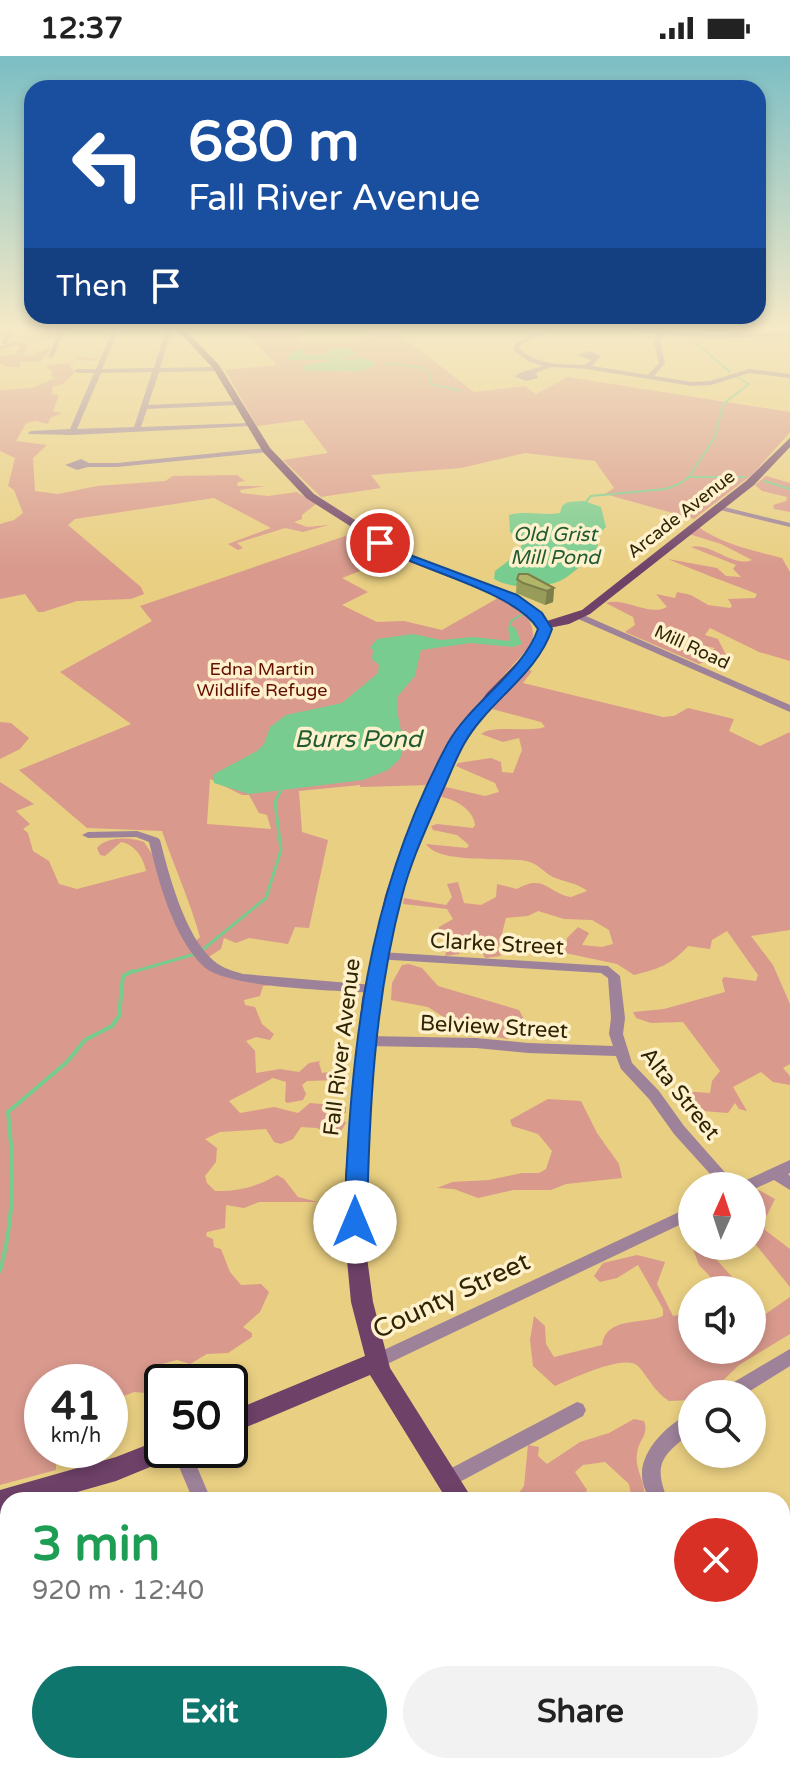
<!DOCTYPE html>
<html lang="en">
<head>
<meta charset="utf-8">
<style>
  body { margin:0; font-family:"Varela Round",sans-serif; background:#f2f2f2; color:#222; height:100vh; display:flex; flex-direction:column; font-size:30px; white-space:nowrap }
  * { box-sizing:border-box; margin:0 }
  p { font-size:26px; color:#767676 }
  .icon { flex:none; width:44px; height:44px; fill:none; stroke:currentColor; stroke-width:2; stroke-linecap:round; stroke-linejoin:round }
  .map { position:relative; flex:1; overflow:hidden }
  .details { position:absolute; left:0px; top:1436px; width:790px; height:282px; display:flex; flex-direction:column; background:#fff; border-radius:24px 24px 0 0; box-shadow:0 4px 12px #0003 }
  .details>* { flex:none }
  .banner { position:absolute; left:24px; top:24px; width:742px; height:244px; border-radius:24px; box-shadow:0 4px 12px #0003; background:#1a4fa0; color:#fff; overflow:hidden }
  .needle { width:52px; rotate:3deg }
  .tools { position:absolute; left:678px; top:1116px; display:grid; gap:16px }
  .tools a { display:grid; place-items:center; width:88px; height:88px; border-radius:50%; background:#fff; box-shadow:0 4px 12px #0003; font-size:40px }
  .speed { position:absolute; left:24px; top:1308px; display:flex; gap:16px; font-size:40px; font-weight:700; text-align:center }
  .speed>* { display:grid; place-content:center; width:104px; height:104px; border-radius:50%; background:#fff; box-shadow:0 4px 12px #0003; line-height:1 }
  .speed small { font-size:20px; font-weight:400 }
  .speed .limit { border:4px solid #111; border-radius:12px; background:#fff; color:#111 }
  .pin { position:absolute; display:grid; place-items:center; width:68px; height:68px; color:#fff; margin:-34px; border:4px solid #fff; border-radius:50%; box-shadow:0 2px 8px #0007 }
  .me { position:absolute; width:88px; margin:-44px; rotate:0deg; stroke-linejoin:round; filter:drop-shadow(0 0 6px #0008) }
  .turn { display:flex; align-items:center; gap:28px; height:168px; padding:0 32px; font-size:36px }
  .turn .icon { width:104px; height:104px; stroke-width:2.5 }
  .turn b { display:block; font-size:56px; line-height:68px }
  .then { display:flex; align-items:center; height:76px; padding:0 32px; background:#0003; gap:16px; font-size:30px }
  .round { display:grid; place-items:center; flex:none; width:84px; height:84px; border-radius:42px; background:#f2f2f2 }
  .summary { display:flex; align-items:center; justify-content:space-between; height:136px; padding:0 32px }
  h1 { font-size:48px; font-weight:800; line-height:60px; color:#1e9e55 }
  .button { display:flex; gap:16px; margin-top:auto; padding:16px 32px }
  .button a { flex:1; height:92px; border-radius:48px; background:#0f766e; color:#fff; font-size:32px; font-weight:800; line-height:92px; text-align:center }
  .button a+a { background:#f2f2f2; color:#222 }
  .status { display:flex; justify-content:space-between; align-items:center; height:56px; padding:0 40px; background:#fff; direction:ltr }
  .status svg { height:22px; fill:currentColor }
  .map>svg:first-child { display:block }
</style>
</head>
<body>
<div class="status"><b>12:37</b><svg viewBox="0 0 49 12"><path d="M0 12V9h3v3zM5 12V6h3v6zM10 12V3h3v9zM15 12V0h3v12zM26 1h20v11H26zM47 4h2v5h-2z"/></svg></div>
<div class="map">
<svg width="790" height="1717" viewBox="0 0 790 1717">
  <rect width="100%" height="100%" fill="#e9cf82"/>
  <path fill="#d9998d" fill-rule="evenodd" d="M283,273L297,278L300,286L374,283L371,273H392L474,336L525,330L536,338L568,321L790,356V376L753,418L694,463L605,438L614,432L595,405L525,397L461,412L371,419L381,432L321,441L283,404L328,397L303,364L257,370L225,314L277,309L245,275ZM350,292V300L335,304L363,302L376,308C352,321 329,314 303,310L332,304L313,303L297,294L307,299L327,298L328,293Z
    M13,285L28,288L24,298L29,300L50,291L51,293L40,306H20V311H7L0,307V300L15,299L20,291L15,289L0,294V291Z
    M78,301L98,303L94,305L79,303L70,309L74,317L63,328L53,330L52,338L59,339L53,355L62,357L50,362L48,368L36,365L26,367L16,385L47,389L33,402L35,435L58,438L97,430L165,425L173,420L237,419L245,425L238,426L237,430H266L240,434L241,437L268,440L297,436L316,448L302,459V463L294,466L307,471L329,469L303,476L285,472L237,487L243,492L238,494L228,488L271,472L214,442L75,463L68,469L141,531L144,538L131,543L77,545L43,556H38L25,538L0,543V468L14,464L23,457L14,434L8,430L15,402L0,395V334L32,332L55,322L51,320L52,315L45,310L72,307Z
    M766,420L790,427V456L774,453L773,449L786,445L787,441L762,435L755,429Z
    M697,470C719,487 754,495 782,502L790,516V605L759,596L710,572L705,579L718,583L726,599L710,604L707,599L715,592L699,589L688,581L677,582L670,589L700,601L704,606L699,608L625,576L635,569L633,561L606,547C625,541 649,561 667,551L656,538L675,542L677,536L691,539L708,549L730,552L732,550L728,543L755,542L757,538C726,526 698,516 668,503L717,512L726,520L741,521L733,513L736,509L691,491C710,486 733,512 752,504L721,488L689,478Z
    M357,476L396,501L342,522L368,536L342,549L377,566L404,565L442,574L498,542C518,551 538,562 532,588L467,660L443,697L429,729L360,731V729L299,735L302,776L328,784L309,872L295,871L288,888L249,882L236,887L224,882L221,893L204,904L209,910L273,929L263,930L260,940L244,944L245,949L255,951L262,968L274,978L270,984L256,981L246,985L255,995L256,1017L280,1013L299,1016L309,1007L321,1005L319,1007L322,1017L345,1014L349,1025L347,1028L338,1024L307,1025L302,1029L306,1038L303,1044L287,1047L285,1045L286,1026L273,1022L229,1045L240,1057L274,1051L298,1057L310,1047L346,1050V1057H337L346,1067L339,1078L331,1079L317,1072L301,1071L293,1083L281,1088L274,1086L266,1073L220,1076L205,1083L217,1092L216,1106L205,1120L207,1127L215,1135C237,1136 259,1130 277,1119L284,1123L298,1141L318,1146H259L244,1152L226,1149L225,1172L207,1176L206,1180L213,1183L214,1191L221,1193L230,1216L241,1229L261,1228L269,1236L260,1256L243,1271L252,1277V1281L228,1297L207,1298L190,1308L177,1304L162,1308L167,1326H162V1330L147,1337L134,1336L121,1341L118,1386L110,1387V1326H42V1394H56V1414L0,1429V726L34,748L16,755L30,768L23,773L28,777L33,795L49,805L59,828L77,833L146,815C144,803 135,788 121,786L105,800L100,799L97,792C107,780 130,781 144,786L154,801L192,889L200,881C191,848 174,810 162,775L87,772L19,714L131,668L60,616L152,565L140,550ZM210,723L242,739H249L259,757L267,759L271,773L207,768Z
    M525,612L532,615L523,627L663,661L674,660L688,652L734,663L729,675L760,690L790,676V874L751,880L773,909L790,948V1008L783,1012L790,1020V1029L773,1026L761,1016L733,1031L747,1055L739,1053L735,1047L728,1057L703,1055L671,1041L669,1034L710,1037L712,1025L720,1015L683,966L651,967L636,962L633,956L664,953L725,936L722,924L724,921L756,925L758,919L727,875L712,884L710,893L688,890C671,909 658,913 634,919L617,908L565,897L567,882L578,871L589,877L582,889L602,891L613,888L609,874L592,864L564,863L538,855L528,860L506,862L498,893L501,900L485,902L478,887L471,886L459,898L445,900L450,882L439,876V871L453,863L447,853L403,848L404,842L446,849L452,841L447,828L458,826L464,847L481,849L496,841L497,828L517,833C544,817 548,837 571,841L587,835C578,827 564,826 553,821C543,816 538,807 526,805C503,801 438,808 426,788L467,792L469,789L457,779L433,774L431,770L437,768L473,772L475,769C473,753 456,744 442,741L440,737L446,731L485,740L499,736L495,727L456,710L458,707L491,702L501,706L502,716L513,717L522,694L519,682L503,686L481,678C493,668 527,677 545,671L541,666L492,653Z
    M0,666L11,667L29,682L20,693L0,703Z
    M409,908L422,912L438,930L519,954L525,965L521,981L507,983L465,975L428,951L391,944L392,927L402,909Z
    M548,1043L581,1045L597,1077L619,1108L622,1122L566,1128L551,1134H513L478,1142L454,1133L437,1132L452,1126L489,1124L522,1117H539L546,1113L552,1095L538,1078L512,1070L510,1064Z
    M759,1134L775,1143L766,1161L765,1174L790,1193V1231L752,1184V1142Z
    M692,1190H704L744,1234H723L699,1209Z
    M637,1199L665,1206L657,1228L673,1260L683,1258L692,1268V1294H752V1243L764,1259L790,1241V1278L739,1309L709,1338H692V1344L669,1345C654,1335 650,1324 639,1311C627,1296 572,1323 555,1330L533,1310L530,1284L534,1260L545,1270L546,1288L554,1301L602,1289C606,1260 642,1269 663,1260V1253L638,1209L617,1222L600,1226L594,1220L603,1207Z
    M634,1363L644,1365C649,1380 639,1383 637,1397C634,1413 647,1427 644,1444H632L629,1428L605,1406L583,1409L575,1416L587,1434L584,1442L580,1444H498L518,1438L524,1430L528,1389L539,1391L538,1400L547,1408L580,1386L609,1377Z
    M7,1502L8,1710H62L63,1717H0V1504Z"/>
  <path fill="#78cc8f" d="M350,292L358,298L335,304L363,302L376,307L375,310L362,315H308L302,313L303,310L332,304H285L294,294H302L307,299L327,298L328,293Z
    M584,445L601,451L606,471L599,478L597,497C585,505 574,517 562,524C543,533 511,533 494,523L495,515L516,499L523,487L510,476L509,459C526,454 543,460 560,457L562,450L568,446Z
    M508,571H515L522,588L513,591L471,587L421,594L415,620L398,640L397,654L404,690L400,703L388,714L363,724L249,738L214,727V718L257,695L264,688L270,671L286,659L342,647L378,617L379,609L372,603L373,594L370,592L377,583L413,578L441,584L473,581L510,585Z"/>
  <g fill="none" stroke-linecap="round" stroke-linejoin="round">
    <path stroke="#78cc8f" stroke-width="2" d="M688,280L730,316
      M386,307L424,312L429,316L431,328L461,335
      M689,421H745
      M764,425L790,433
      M584,448L591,440L666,433L681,427L689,421L715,381L723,348L749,328L736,320
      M512,574L510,566L527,555"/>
    <path stroke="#78cc8f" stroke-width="3" d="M201,895L266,842L281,794L275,746L281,734
      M129,917L195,898"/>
    <path stroke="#78cc8f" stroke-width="4" d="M0,1215C15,1162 14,1110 8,1056L67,1006L85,984L112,970L119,960L123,920L133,915"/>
    <path fill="#9d8299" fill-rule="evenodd" d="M9,273H15L6,288H2Z
      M60,273H66L53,301L48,302Z
      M113,273H119L102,313L154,312L166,273H172L160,312L217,311L220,313L217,315L159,316L148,349L236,345L239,347L236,349L147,353L141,371L248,367L250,368V370L72,379L29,378L28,377L31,375L70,373L94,317H77L74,315L77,313H96ZM152,316L134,371L77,373L101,317Z
      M545,273H553L521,288L519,293C541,310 558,308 585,309L591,304L577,299L590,295L601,300L592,310L648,319L659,307L654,286L657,277L628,273L708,278L790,276V280L708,282L663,278L660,286L665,307L654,320L692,326L710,325L749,313L790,318V322L749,317L711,329L692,330L587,313L551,311L536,317L538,322L526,325L516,321L515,320L522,316L543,310L528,305L514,294L515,287Z
      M266,392L270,394L269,396L117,411H88L77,414L65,409L81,403L89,407H117Z
      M716,449L790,467V471L716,453Z
      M380,484L384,486L383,488L350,496L346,494Z
      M579,557L790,649V656L576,562L575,560Z
      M137,775L158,782L160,784C169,819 185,881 214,905C222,912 233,915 243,918L373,929L378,930L379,933L378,936L373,937C337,934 227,933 203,910C173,880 159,827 149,786L136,781L88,782L82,779L88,776Z
      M380,896L608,910L620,920L625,962L623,978L632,1007L659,1035L684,1070L737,1130H721L674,1078L649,1043L621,1013L616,1000L528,997L476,992L366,990L361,988L359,985L361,982L366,980L476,982L528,987L613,990L609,978L611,962L608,922L601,917L376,903L374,900L376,897Z
      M790,1104V1117L788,1118L790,1120V1134L774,1124L752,1134V1130H740L742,1126Z
      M692,1150V1163L383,1310L377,1313L371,1310L369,1305L371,1300Z
      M790,1293V1310L745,1338H721L724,1332Z
      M577,1346L583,1348L586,1354L583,1360L454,1429L448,1432L442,1429L439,1423L442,1417Z
      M692,1357V1376C663,1399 652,1407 668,1444H650C646,1436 642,1428 642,1419C641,1394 669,1366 692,1357Z
      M172,1394H190L211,1444H193Z
      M790,1548V1568L782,1569V1549Z
      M304,1710H326L328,1717H306Z
      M589,1710H619L617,1717H587Z"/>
    <path fill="#6e4169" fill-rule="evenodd" d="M176,273H184L219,309L270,392L314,438L410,499L516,540L531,549L547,565L582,554L746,425L790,382V391L754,429L590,558L569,568L549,572L542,595L497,643L464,687L417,792L401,840L380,943L373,1007L365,1122L366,1194L373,1246L390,1312L473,1444H447L370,1319L230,1378V1356L365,1300L351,1246L346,1194L345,1122L362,943L385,840L401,792L450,686L487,637L532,591L538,570L523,553L508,544L402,503L306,442L263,396L213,312Z
      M162,1383V1394H176L172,1402L116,1425L49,1444H8V1456L0,1458V1434L116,1401Z
      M665,1710H698L701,1717H668Z"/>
  </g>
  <path fill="#989c59" d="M517,523L554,532L553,546L545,549L516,537Z"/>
  <path fill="#7c7f49" d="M554,532L553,546L545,549L547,535Z"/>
  <path fill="#b1b568" stroke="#7c7f49" stroke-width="2" d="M519,518H528L554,532L547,535L523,527L517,523Z"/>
  <linearGradient id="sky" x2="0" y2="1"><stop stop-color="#7bbec4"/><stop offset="0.53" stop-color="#f5e9c7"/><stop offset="1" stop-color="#f5e9c7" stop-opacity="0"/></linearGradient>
  <rect width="790" height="513" fill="url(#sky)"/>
  <path fill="#1a73e8" stroke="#114b97" stroke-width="2" d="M375,484H384L410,499L517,539L542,557L552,573C537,619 487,646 464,688C455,704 449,721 441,738C427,771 411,804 402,840C374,946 369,1057 367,1166L363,1173L355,1175L347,1173L344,1166C351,994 365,841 448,687C471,646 523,616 538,573C516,536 417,513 375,489Z"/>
  <g text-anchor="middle" stroke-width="7" stroke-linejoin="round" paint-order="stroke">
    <g font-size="18" fill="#2f2504" stroke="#fef1cc">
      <text transform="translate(681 458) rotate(-38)" y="6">Arcade Avenue</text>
      <text transform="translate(692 591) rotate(25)" y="6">Mill Road</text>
    </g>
    <g font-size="18" fill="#630d03" stroke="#fef1cc">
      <text x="262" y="619">Edna Martin<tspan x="262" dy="21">Wildlife Refuge</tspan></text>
    </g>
    <g font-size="20" font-style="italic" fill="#1f5b33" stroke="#fef1cc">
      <text x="555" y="485">Old Grist<tspan x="555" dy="23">Mill Pond</tspan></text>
    </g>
    <g font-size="22" fill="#2f2504" stroke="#fef1cc">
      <text transform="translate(497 887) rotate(3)" y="8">Clarke Street</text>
      <text transform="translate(494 970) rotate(3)" y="8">Belview Street</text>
      <text transform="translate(341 991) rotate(-83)" y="8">Fall River Avenue</text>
      <text transform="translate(681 1037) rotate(51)" y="8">Alta Street</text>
    </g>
    <g font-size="24" font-style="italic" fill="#1f5b33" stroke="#fef1cc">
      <text x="358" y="691">Burrs Pond</text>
    </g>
    <g font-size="26" fill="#2f2504" stroke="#fef1cc">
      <text transform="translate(451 1239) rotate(-25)" y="9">County Street</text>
    </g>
  </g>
</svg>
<div class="tools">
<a><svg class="needle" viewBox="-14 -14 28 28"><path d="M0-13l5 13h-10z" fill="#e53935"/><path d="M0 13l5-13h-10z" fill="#767676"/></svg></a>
<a><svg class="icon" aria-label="sound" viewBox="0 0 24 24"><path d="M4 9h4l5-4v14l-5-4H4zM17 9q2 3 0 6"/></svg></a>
<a><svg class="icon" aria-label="search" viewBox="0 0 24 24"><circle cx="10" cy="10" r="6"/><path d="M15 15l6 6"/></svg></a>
</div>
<div class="speed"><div>41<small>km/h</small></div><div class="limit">50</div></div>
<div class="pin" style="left:380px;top:487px;background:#d93025"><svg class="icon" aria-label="arrive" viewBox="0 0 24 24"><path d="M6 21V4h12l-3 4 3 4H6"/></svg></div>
<svg class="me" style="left:355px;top:1166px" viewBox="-20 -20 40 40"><circle r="19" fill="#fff"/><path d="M0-13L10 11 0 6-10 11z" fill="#1a73e8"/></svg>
<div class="banner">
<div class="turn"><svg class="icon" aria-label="left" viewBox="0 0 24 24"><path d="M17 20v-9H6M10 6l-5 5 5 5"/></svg><div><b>680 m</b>Fall River Avenue</div></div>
<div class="then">Then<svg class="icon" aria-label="arrive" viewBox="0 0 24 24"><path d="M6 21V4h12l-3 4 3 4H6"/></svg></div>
</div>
<section class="details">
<div class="summary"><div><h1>3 min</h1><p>920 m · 12:40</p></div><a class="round" style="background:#d93025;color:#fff"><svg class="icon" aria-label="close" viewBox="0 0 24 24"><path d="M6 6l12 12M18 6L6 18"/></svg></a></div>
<div class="button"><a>Exit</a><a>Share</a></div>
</section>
</div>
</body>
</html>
